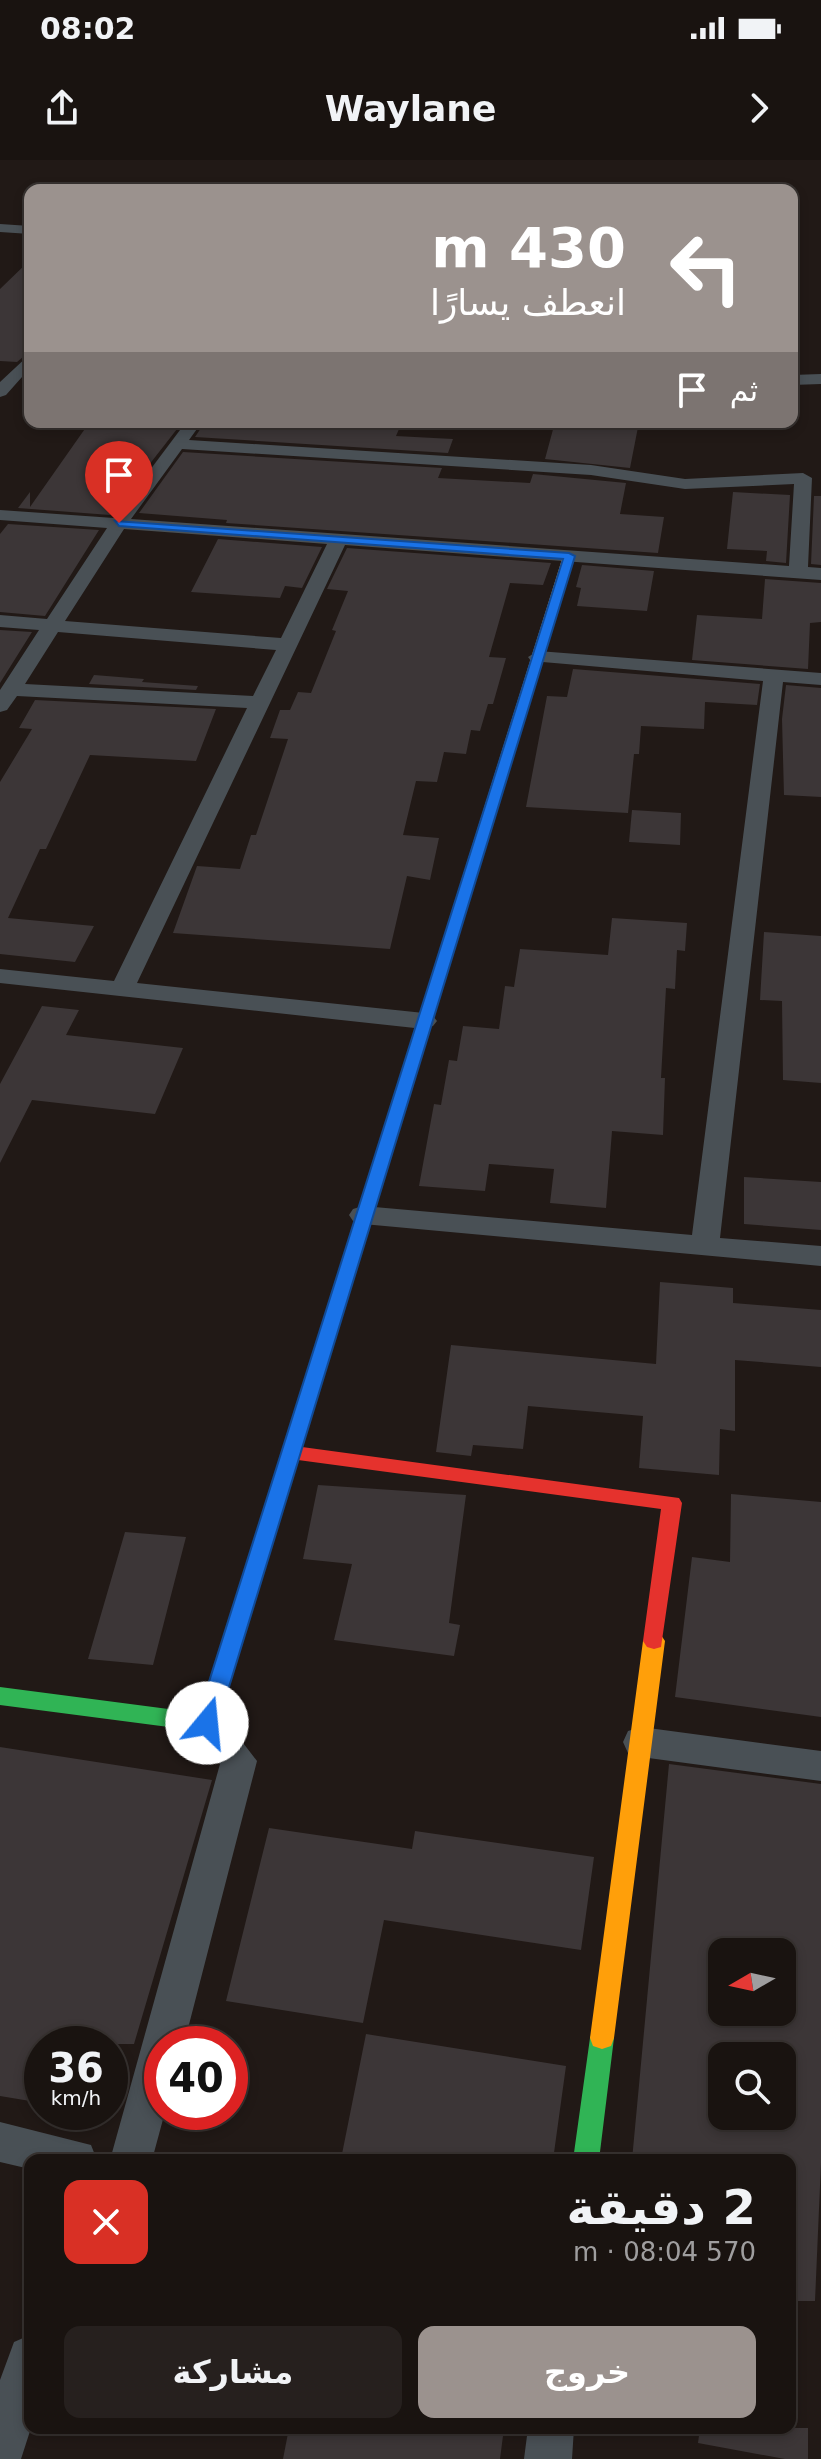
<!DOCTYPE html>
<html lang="ar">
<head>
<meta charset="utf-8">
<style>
  body { margin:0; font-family:"DejaVu Sans",Vazirmatn,sans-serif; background:#26201e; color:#f1f3f6; direction:rtl; height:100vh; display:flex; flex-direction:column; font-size:30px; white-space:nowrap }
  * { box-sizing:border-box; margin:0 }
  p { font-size:26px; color:#9f9e9f }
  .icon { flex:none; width:44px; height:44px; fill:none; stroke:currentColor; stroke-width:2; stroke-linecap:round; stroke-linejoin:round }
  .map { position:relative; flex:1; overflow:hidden; direction:ltr }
  .sheet { position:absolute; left:24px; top:1994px; width:772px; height:280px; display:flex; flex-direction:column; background:#191310; border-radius:16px; box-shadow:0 4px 12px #0003,0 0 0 2px #373230; direction:rtl }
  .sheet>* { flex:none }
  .hud { position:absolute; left:24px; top:24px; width:774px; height:244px; border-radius:16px; box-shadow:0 4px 12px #0003,0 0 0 2px #373230; direction:rtl; background:#9b928e; color:#fff; overflow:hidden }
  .needle { width:52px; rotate:261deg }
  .controls { position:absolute; left:708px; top:1778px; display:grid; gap:16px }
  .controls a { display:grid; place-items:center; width:88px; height:88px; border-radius:16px; background:#191310; box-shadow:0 4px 12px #0003,0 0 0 2px #373230; font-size:40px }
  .speed { position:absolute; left:24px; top:1866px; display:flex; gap:16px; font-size:40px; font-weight:700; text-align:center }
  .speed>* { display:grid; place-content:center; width:104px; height:104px; border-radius:50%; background:#191310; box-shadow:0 4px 12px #0003,0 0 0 2px #373230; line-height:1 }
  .speed small { font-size:20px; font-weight:400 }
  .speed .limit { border:12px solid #d22; background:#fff; color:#111 }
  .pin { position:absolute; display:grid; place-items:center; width:68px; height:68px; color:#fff; margin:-82px -34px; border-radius:50% 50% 50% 0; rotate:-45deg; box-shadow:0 0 8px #0007 }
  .pin .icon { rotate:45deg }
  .me { position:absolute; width:88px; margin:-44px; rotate:17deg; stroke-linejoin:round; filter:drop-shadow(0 0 6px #0008) }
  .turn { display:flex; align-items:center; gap:28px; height:168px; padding:0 40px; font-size:36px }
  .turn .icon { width:104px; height:104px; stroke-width:2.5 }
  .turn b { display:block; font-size:56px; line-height:68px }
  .then { display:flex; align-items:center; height:76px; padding:0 40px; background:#0003; gap:16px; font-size:30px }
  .round { display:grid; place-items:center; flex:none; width:84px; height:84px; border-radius:16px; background:#26201e }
  .headline { display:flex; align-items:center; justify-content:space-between; height:136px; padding:0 40px }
  h1 { font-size:48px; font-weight:600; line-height:60px }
  .primary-button { display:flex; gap:16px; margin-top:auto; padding:16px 40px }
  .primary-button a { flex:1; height:92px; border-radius:16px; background:#9b928e; color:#fff; font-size:32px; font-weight:600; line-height:92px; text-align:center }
  .primary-button a+a { background:#26201e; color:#f1f3f6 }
  .status { display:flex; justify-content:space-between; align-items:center; height:56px; padding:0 40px; background:#191310; direction:ltr }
  .status svg { height:22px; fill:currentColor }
  header { display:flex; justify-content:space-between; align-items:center; height:104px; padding:0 40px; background:#191310; font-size:36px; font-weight:600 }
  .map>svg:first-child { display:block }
</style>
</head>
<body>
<div class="status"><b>08:02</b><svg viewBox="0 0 49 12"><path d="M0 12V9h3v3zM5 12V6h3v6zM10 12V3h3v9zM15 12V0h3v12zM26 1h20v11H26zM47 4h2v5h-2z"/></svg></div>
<header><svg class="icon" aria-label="forward" viewBox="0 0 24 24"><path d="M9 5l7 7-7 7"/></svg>Waylane<svg class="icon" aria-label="share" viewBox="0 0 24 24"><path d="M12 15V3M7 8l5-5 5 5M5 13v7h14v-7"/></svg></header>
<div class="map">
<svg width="821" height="2299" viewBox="0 0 821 2299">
  <rect width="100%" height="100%" fill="#211916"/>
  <path fill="#3c3637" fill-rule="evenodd" d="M30,100V191L17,202L0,201V129Z
    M205,262H402L396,276L453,279L448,293L195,277Z
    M555,262H639L630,308L545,299Z
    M89,263L177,269L110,355L18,348L30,332V347Z
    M183,292L442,308L438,318L530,323L533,314L626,323L620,354L664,357L658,393L226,363L227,360L139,353Z
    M733,332L790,335L786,403L766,401L767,391L727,389Z
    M814,336H821V405L811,404Z
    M8,364L99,370L45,456L0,452V374Z
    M218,379L322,387L302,428L285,426L280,438L191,432Z
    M347,388L551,403L543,425L510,423L489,497L506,498L493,544H488L480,571L471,570L466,594L444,592L437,622L416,621L403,675L439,678L430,720L407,716L390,789L173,773L197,706L240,709L251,675H256L288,579L270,578L280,550H290L298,532L311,533L336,471L332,470L348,431L327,429Z
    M582,405L654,411L647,451L577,446L581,428L576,427Z
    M765,419L821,423V462L810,463L808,509L692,500L697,455L762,459Z
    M0,470L32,472L0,523Z
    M573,509L760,524L757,545L705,542L704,569L641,566L639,594H634L628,653L526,647L547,536L567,537Z
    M94,515L144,519L142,522L198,526L196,530L89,524Z
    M786,525L821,528V637L784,635L782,559Z
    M35,540L216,549L196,601L90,595L46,689H40L8,758L94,766L75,802L0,794V622L32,569L19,568Z
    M632,650L681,653L680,685L629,682Z
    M612,758L687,763L685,791L677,790L675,829L666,828L661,918H665L663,975L612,971L606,1048L550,1043L554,1009L489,1004L485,1031L419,1026L434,944L441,945L449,900L457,901L463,866L499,869L505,826L514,827L520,789L608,795Z
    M764,772L821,776V923L783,920L782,841L760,840Z
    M42,846L79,850L66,875L183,888L155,954L32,940L0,1003V924Z
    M744,1017L821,1022V1070L744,1064Z
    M660,1122L733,1128V1143L821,1150V1207L735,1200V1271L720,1269L719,1315L639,1308L643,1256L528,1246L523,1289L473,1285L471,1296L436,1292L451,1185L656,1204Z
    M318,1325L466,1335L449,1463L460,1465L454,1496L334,1480L352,1404L303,1399Z
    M731,1334L821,1342V1557L675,1537L692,1397L730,1402Z
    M125,1372L186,1377L153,1505L88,1499Z
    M0,1587L212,1620L134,1884H42V1943L0,1936Z
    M669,1604L821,1624V2003L815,2141H790V2000H632ZM722,1792H782V1852H722ZM722,1896H782V1956H722Z
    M269,1668L412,1689L415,1671L594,1697L581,1790L384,1760L363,1863L226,1841Z
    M366,1874L566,1906L553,2000H379L342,1994Z
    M289,2268H504L500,2299H283Z
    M700,2268H808V2299H785L698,2283Z"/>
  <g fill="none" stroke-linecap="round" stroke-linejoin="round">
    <path fill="#495055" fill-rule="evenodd" d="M0,64L30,66V74L0,72Z
      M30,194V208L6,235L0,237V222Z
      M821,214V224L792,225V215Z
      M186,262H202L189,280L591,305L685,319L803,313L812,318L808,407L821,408V420L345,385L137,823L424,853L433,856L437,861L433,866L424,869L0,823V809L114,821L247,548L17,536L7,550L0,552V530L39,470L0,467V455L47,459L107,368L0,360V350L114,358ZM182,289L591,315L685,329L794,324L789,406L131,359ZM124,369L327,384L281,478L65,461ZM58,472L276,490L253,536L25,524Z
      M538,491L821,513V525L783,522L720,1078L821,1086V1106L363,1064L353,1061L349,1055L353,1049L363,1046L692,1075L763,521L531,501L528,497Z
      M207,1548L220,1553L257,1601L184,1884H162V1952H165L152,2000H110L220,1604L189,1563L194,1553Z
      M641,1567L821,1591V1621L641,1597L628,1593L623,1582L628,1571Z
      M0,1962L91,1985L97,2000H30V2009L0,2002Z
      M30,2175L31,2268L21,2299H0V2220L14,2182Z
      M528,2268H574L572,2299H524Z"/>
    <path fill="#30b455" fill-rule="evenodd" d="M237,1458L244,1460L247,1466L215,1569L207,1572L0,1545V1527L199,1553L227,1466L230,1460Z
      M602,1867L611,1870L614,1878L599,2000H573L590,1878L593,1870Z"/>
    <path fill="#ff9f0a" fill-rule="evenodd" d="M569,393L575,396L380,1031L372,1036L366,1035L364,1031L563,396Z
      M654,1473L661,1475L665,1481L614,1878L611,1886L602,1889L593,1886L590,1878L643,1481L647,1475Z"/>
    <path fill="#e5322d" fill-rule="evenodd" d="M372,1026L380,1031L302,1287L679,1338L682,1343L661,1487L654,1489L647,1487L643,1481L661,1349L298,1300L247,1466L244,1472L237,1474L230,1472L227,1466L364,1031Z"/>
  </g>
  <path fill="#1a73e8" stroke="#114b97" stroke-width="2" d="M115,361L569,393L575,396L218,1563L215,1570H199L196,1563L563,399L119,366Z"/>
</svg>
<div class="controls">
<a><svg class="needle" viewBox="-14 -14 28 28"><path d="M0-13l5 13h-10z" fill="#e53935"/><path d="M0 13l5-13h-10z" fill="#9f9e9f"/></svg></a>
<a><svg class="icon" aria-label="search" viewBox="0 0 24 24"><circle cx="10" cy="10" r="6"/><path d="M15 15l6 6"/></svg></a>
</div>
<div class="speed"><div>36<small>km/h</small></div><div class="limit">40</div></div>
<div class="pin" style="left:119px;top:363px;background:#d93025"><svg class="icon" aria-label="arrive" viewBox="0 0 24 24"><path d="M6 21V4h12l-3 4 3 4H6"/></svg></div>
<svg class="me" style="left:207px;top:1563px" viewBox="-20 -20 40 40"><circle r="19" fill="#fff"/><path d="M0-13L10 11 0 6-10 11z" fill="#1a73e8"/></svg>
<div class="hud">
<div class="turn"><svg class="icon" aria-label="left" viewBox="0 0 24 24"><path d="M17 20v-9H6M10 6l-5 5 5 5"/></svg><div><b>430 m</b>انعطف يسارًا</div></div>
<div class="then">ثم<svg class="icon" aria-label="arrive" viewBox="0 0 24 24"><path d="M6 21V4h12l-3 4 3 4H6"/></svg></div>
</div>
<section class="sheet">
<div class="headline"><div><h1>2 دقيقة</h1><p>570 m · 08:04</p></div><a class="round" style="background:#d93025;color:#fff"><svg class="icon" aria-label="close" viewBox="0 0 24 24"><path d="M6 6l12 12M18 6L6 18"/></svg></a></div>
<div class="primary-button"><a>خروج</a><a>مشاركة</a></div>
</section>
</div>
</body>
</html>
